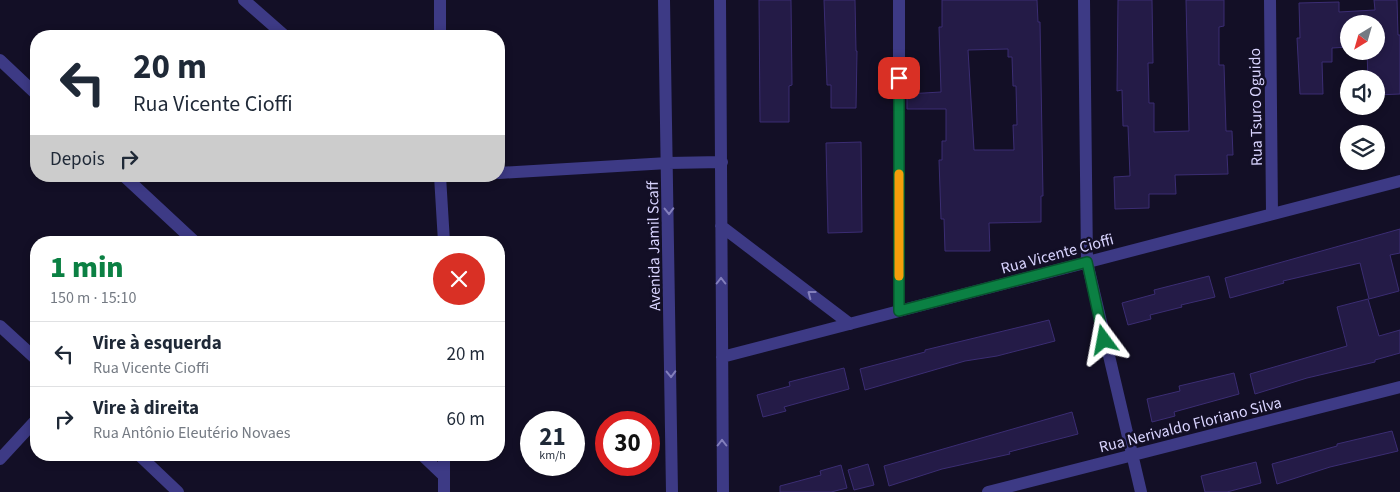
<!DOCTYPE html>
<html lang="pt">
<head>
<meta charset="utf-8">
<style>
  body { margin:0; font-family:"Source Sans 3",sans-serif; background:#f2f2f3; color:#1f2937; height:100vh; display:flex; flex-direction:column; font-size:19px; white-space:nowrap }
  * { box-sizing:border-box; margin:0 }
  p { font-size:16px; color:#747a83 }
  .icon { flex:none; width:28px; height:28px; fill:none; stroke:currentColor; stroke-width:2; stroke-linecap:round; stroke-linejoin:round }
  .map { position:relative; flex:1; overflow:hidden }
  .sheet { position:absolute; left:30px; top:236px; width:475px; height:225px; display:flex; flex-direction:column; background:#fff; border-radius:20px; box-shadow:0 2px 8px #0003 }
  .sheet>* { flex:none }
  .guide { position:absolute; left:30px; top:30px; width:475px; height:152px; border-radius:20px; box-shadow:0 2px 8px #0003; background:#fff; color:#1f2937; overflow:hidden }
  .needle { width:32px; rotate:217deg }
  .fabs { position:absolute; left:1340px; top:15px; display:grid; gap:10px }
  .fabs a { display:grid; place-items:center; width:45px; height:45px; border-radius:50%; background:#fff; box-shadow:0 2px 8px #0003; font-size:25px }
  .speed { position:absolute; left:520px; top:411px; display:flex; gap:10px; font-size:25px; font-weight:700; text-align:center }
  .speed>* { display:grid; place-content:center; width:65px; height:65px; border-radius:50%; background:#fff; box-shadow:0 2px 8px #0003; line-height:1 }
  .speed small { font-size:12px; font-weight:400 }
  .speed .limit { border:8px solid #d22; background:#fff; color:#111 }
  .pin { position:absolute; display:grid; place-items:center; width:42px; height:42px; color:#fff; margin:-21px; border-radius:10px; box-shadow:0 2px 8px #0006 }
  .me { position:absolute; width:55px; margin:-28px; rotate:347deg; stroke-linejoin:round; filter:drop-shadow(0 0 4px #0008) }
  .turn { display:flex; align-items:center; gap:18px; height:105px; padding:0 20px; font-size:22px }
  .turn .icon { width:65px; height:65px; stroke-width:2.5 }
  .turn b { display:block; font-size:35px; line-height:42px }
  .then { display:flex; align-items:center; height:48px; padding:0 20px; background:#0003; gap:10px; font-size:19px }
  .round { display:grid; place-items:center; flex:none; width:52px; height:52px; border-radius:26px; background:#f2f2f3 }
  .head { display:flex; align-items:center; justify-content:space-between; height:85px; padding:0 20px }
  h1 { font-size:30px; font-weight:800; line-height:38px; color:#0b8043 }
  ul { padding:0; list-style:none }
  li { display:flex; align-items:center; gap:15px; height:65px; padding:0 20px; border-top:1px solid #e0e1e3 }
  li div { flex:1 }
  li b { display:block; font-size:19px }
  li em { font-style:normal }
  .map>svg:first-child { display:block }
</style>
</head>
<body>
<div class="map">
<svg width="1400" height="492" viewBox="0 0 1400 492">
  <rect width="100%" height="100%" fill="#130f26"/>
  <path fill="#241b47" stroke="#3b2d73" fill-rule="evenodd" d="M759,0H791L792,85L789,86V122H760Z
    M824,0H855L856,51H857L856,108H831V85H827Z
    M942,0H1037L1038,22H1040L1043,196H1041V222L989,223L990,251H945L944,219H941L939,160H942V141H946V109H907V94L941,92L939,27H942ZM1008,49V57H1012L1013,86H1016L1017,125H1013L1014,150H974L968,50Z
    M1118,0H1152L1153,63H1148L1149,103H1154V132L1189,131L1186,0H1224V26L1219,27V65H1224L1226,131H1232L1233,155H1227L1228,174L1175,175L1176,194H1149V208L1115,209L1114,177L1130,176L1128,126H1123L1122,90L1117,91Z
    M1374,0H1397L1398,35H1400V94L1376,95V79H1368L1367,51H1376V24H1349V47L1332,48V62H1322L1323,94H1300L1297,38H1300L1299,3L1339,2V12L1375,10Z
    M861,142L862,232L828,233L826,143Z
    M1400,229V253L1390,255L1399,291L1369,299L1360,263L1283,281L1284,283L1230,298L1225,278Z
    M1209,276L1215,297L1181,305L1182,307L1150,315L1151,319L1128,325L1122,303L1155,294L1154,290Z
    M1368,299L1379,336L1400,330V353L1375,360V362L1307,378L1255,394L1250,374L1347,346L1337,307Z
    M1049,320L1055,341L997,356L965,361L865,390L860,369L925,352V350Z
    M844,368L849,389L784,407L786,411L763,417L757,395L790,386L789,382Z
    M1234,373L1239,394L1174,412L1175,416L1152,422L1147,399L1180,391L1179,386Z
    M1072,412L1078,434L1009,452L1010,454L942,469L889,486L884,466Z
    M1392,431L1398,451L1330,467L1277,484L1272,464L1337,446V444Z
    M1256,462L1261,483L1227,492H1205L1201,476Z
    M868,464L874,485L854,490L848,470Z
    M841,465L847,488L831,492H780V486L821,475L820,471Z"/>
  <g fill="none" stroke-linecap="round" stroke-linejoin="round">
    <path stroke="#3d3a85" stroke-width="12" d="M244,0L285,36
      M664,0L672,492
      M720,0L723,492
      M1084,0L1087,262L1141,492
      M1270,0L1272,214
      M440,36V0
      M0,60L36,94
      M499,173L668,163L722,162
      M124,176L195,242
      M440,176L444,242
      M721,226L850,324
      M899,311V0
      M0,326L36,359
      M722,357L1400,181
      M139,455L178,492
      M422,455L444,476
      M444,455V492
      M0,459L36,420
      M988,492L1400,387"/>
  </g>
  <defs><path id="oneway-chevron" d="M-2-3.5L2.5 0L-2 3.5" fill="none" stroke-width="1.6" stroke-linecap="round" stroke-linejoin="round" transform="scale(1.25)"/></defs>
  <g stroke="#837fbc">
    <use href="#oneway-chevron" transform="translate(669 211) rotate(89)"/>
    <use href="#oneway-chevron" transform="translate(721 281) rotate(-90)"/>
    <use href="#oneway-chevron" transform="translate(811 294) rotate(-143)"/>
    <use href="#oneway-chevron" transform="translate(671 374) rotate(89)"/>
    <use href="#oneway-chevron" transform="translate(722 443) rotate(-90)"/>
  </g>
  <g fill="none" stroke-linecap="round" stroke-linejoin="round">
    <g stroke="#07532c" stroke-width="12">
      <path id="route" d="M899,78V311L1087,262L1104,340"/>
    </g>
    <use href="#route" stroke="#0b8043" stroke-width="9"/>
    <path stroke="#f59e0b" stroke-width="9" d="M899,276V174"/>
  </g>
  <g text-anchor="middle" stroke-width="5" stroke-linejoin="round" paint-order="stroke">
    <g font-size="16" fill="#d9d4ff" stroke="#130f26">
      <text transform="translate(1255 107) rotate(-91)" y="6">Rua Tsuro Oguido</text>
      <text transform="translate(653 246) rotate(-91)" y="6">Avenida Jamil Scaff</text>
      <text transform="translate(1057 253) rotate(-15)" y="6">Rua Vicente Cioffi</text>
      <text transform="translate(1190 424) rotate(-14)" y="6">Rua Nerivaldo Floriano Silva</text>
    </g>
  </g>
</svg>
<div class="fabs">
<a><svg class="needle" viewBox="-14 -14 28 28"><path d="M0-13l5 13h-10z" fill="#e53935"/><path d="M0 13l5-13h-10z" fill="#747a83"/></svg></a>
<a><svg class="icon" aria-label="sound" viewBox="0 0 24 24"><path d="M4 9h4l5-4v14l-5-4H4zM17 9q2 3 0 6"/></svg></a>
<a><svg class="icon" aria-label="layers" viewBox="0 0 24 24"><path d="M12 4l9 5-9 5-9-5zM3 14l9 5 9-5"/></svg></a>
</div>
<div class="speed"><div>21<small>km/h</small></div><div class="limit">30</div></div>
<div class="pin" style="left:899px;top:78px;background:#d93025"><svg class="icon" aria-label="arrive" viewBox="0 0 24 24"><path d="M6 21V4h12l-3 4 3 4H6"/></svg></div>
<svg class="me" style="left:1104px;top:340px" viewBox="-20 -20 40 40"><path d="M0-17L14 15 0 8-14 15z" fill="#0b8043" stroke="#fff" stroke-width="4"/></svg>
<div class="guide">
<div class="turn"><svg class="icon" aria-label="left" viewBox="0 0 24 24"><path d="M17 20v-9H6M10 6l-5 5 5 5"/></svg><div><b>20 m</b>Rua Vicente Cioffi</div></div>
<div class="then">Depois<svg class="icon" aria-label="right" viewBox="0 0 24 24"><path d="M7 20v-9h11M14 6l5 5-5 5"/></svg></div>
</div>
<section class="sheet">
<div class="head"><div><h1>1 min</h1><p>150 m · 15:10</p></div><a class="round" style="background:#d93025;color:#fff"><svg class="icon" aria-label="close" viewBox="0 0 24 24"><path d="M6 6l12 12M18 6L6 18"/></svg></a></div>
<ul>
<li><svg class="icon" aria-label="left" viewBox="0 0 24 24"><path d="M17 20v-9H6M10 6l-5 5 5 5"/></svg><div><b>Vire à esquerda</b><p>Rua Vicente Cioffi</p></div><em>20 m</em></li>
<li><svg class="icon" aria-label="right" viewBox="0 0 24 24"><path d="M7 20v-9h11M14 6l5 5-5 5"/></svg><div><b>Vire à direita</b><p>Rua Antônio Eleutério Novaes</p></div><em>60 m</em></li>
</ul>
</section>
</div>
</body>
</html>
